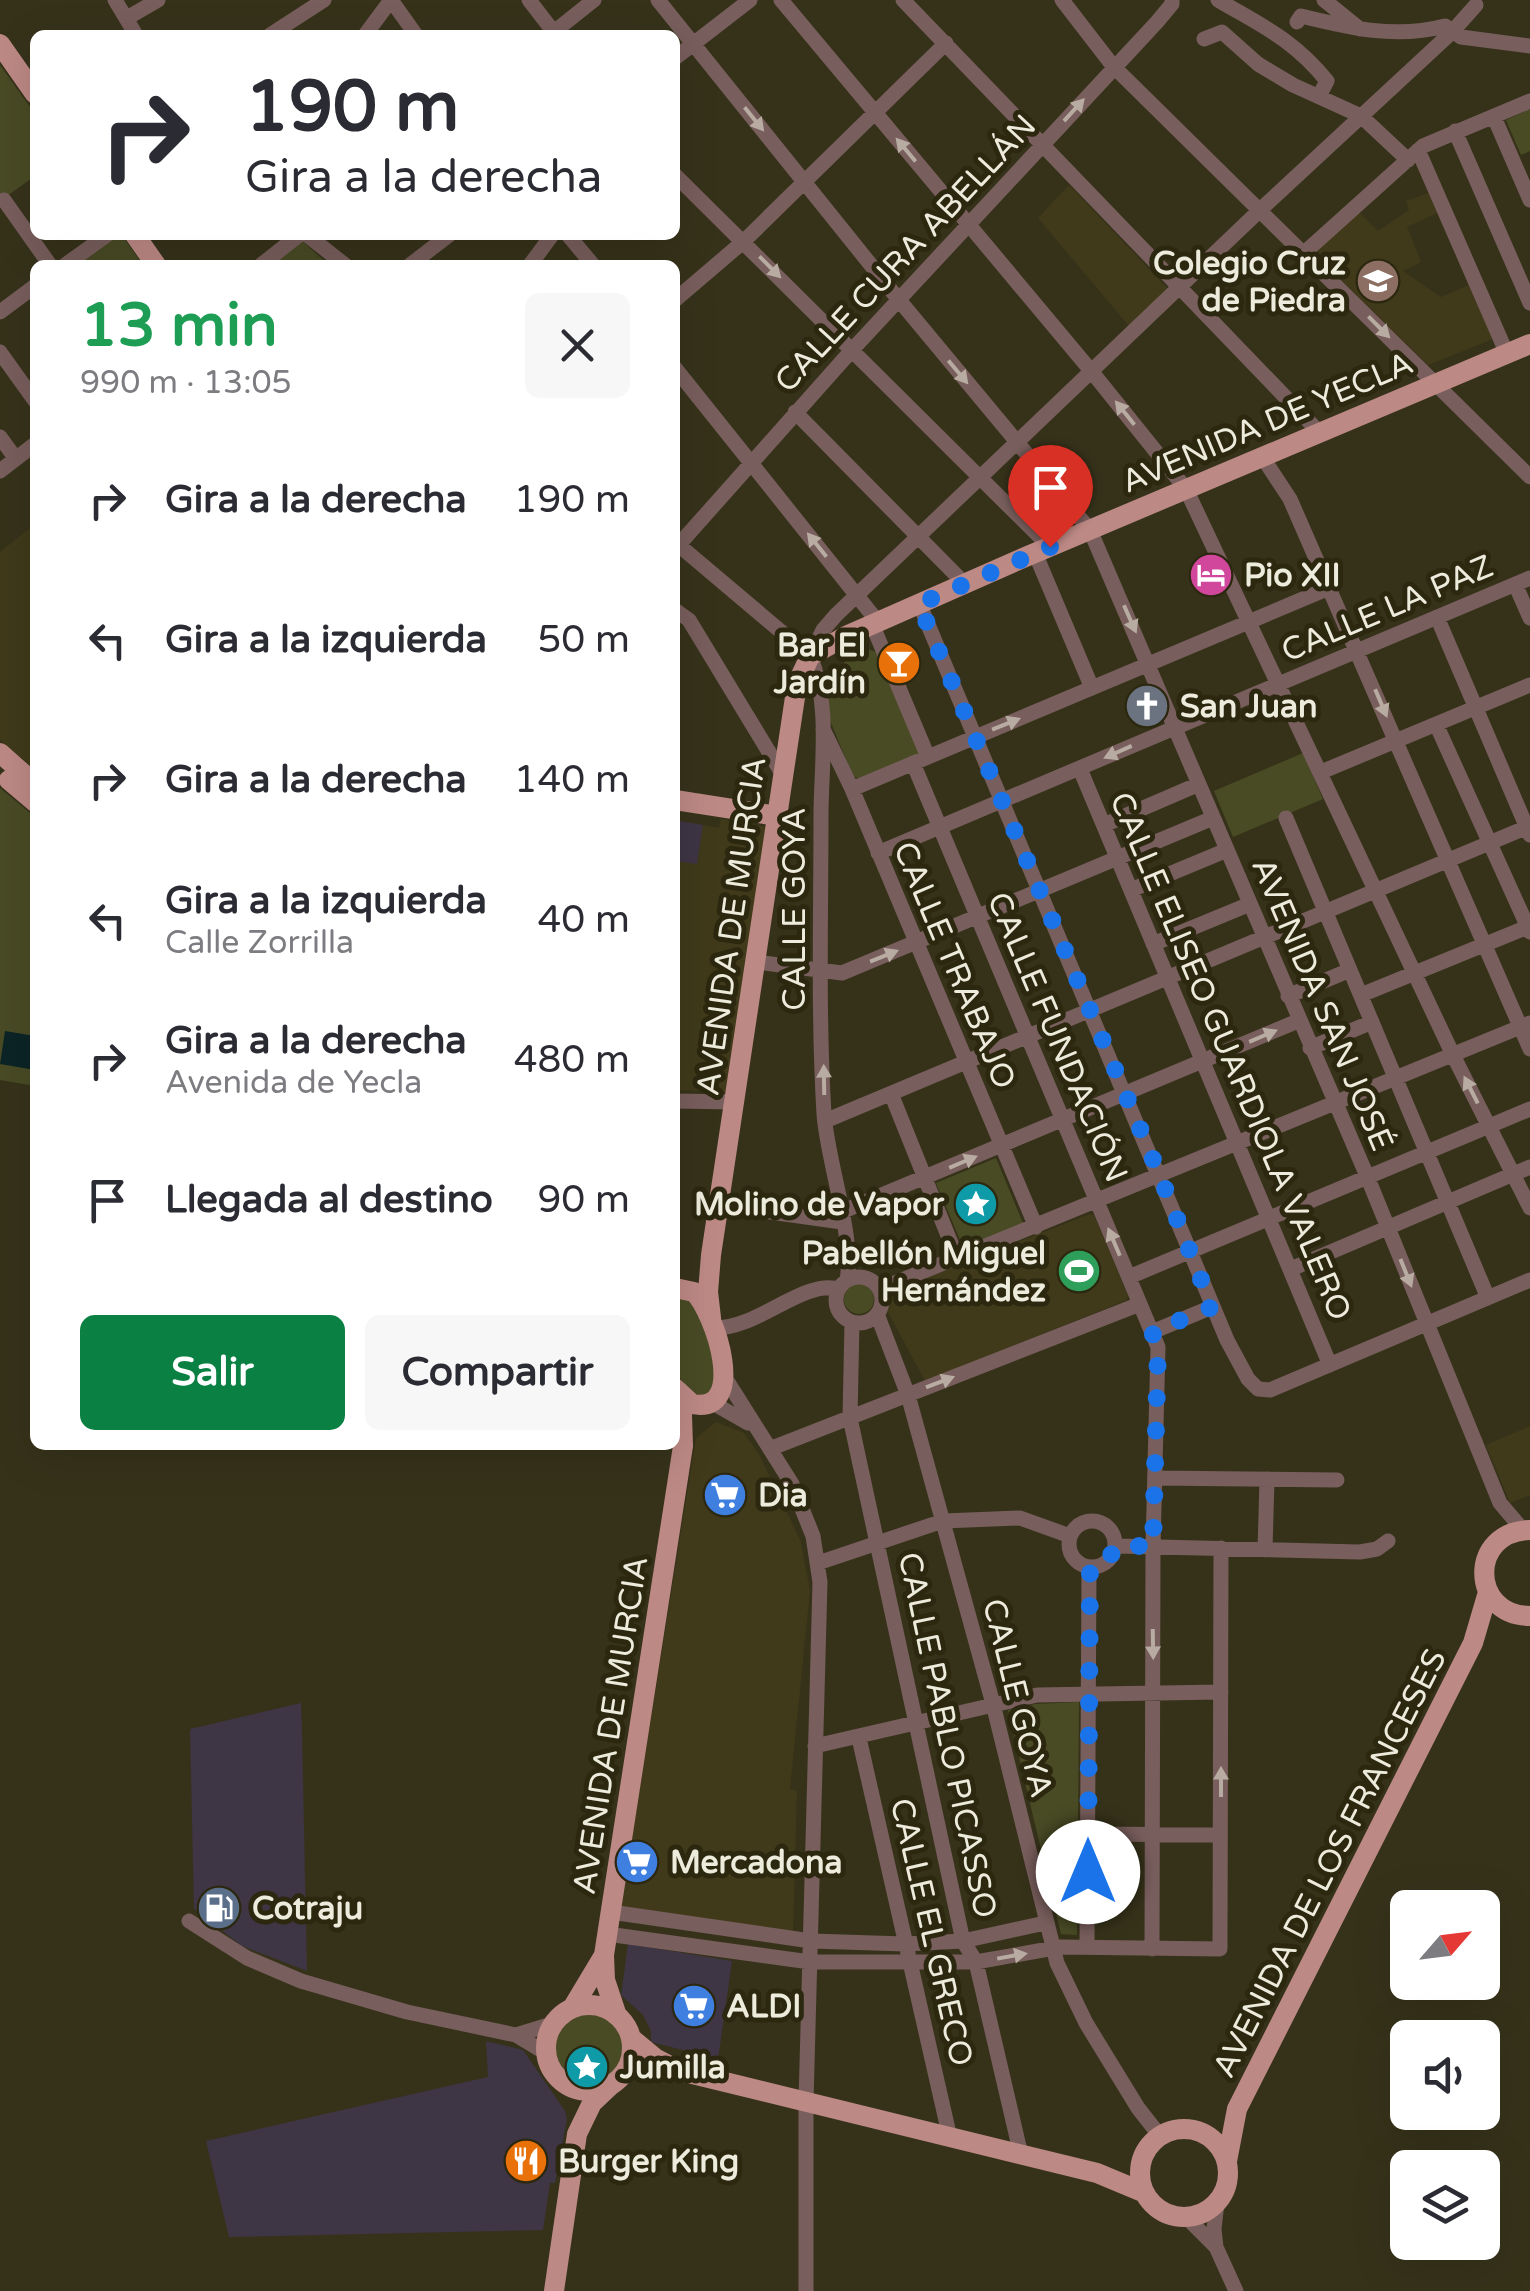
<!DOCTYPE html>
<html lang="es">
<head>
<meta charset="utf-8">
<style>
  body { margin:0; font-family:"Varela Round",sans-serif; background:#f7f7f7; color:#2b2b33; height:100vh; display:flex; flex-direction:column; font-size:38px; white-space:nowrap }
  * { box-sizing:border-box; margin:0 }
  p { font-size:32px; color:#7c7c81 }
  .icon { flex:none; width:55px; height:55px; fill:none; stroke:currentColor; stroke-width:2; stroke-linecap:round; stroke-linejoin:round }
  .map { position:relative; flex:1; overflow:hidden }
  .panel { position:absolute; left:30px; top:260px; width:650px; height:1190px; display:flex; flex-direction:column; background:#fff; border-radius:15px; box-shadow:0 10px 40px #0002 }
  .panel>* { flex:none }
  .hud { position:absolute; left:30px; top:30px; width:650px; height:210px; border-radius:15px; box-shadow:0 10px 40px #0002; background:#fff; color:#2b2b33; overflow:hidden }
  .needle { width:65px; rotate:62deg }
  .buttons { position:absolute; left:1390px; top:1890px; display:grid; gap:20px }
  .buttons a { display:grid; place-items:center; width:110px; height:110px; border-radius:15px; background:#fff; box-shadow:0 10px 40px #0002; font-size:50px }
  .pin { position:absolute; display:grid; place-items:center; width:85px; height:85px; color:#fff; margin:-102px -42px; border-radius:50% 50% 50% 0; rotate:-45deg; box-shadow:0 0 10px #0007 }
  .pin .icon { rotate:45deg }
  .me { position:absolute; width:110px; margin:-55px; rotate:0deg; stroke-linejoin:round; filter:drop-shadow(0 0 8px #0008) }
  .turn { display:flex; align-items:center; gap:35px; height:210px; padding:0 50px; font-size:45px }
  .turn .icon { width:130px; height:130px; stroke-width:2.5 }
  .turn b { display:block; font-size:70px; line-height:85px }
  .round { display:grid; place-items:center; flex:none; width:105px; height:105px; border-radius:15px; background:#f7f7f7 }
  .headline { display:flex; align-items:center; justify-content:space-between; height:170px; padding:0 50px }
  h1 { font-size:60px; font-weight:800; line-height:75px; color:#1e9e55 }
  .primary-button { display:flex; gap:20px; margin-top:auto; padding:20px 50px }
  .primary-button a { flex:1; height:115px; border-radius:15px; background:#0b8043; color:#fff; font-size:40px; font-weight:800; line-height:115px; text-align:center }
  .primary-button a+a { background:#f7f7f7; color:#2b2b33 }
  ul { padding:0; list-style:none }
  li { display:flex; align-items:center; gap:30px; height:140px; padding:0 50px }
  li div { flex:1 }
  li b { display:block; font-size:38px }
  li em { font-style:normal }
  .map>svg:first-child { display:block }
</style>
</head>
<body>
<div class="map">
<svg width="1530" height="2291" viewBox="0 0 1530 2291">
  <rect width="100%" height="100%" fill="#36321a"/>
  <path fill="#3e3545" d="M675,820L703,825L697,865L675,861Z
    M301,1703L302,1732L307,1971L242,1946L194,1909L190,1729Z
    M628,1944L732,1961L718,2059L651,2042V2031L643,2015L621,1995Z
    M486,2041L523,2050L565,2111L567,2119L555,2183H550L543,2230L229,2237L206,2141L488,2077Z"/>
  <path fill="#403a1b" d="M1069,185L1168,289L1129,326L1038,218Z
    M1429,193L1437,213L1407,227L1421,262L1403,271L1441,297L1469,285L1493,339L1428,365L1319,258L1318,247L1358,211L1378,231L1409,210L1406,201Z
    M35,524V770L0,740V552Z
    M721,819L768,827L726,1092L675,1090V861L697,864L703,825L719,828Z
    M1090,1214L1094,1215L1128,1296L1127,1300L925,1381L887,1310L889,1292Z
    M716,1422L744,1433L760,1456L801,1542L810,1591L790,1789L797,1791L793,1932L621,1906L696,1438Z
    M1530,1426V1495L1510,1503L1486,1445Z"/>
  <path fill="#494b25" d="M0,65L35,114V176L0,201Z
    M1530,109V151L1521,155L1506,120Z
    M115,235L124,238L143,265H86L82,259Z
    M302,241L329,265H271Z
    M859,646L879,653L919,754L860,779L853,776L824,706L825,685Z
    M1303,753L1323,799L1233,837L1214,791Z
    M0,788L35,817V1086L0,1080Z
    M996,1158L1023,1223L963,1247L936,1183Z
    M844 1299a15 15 0 1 1 30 0a15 15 0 1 1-30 0Z
    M684,1294L706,1326L717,1381L709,1396L690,1395L675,1369V1295Z
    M1079,1702L1077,1935L1061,1934L1008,1710L1035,1704Z
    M553 2048a36 36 0 1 1 72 0a36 36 0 1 1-72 0Z"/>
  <path fill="#0c2426" d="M5,1031L35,1036V1070L0,1064Z"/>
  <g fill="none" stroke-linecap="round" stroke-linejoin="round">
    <path stroke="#785e5c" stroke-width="15" d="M115,0L136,35
      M391,0L416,35
      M529,0L556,35
      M658,0L899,300L1090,530L1367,1176L1500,1503L1523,1530
      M781,0L1092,372L1186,489L1453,1055L1530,1208
      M903,0L1319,432
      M1062,0L1113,66L1530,477
      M1218,0C1262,26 1293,39 1327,81L1319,96
      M1324,0L1360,29
      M127,18L158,0
      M1297,22L1301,16C1350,28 1395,39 1445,26L1461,37L1530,46
      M270,35L324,0
      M365,35L391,0
      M550,35L594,0
      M1204,39L1222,32L1258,64L1293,85L1361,116L1408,160
      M675,58L750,0
      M1494,117L1530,200
      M1455,131L1530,303
      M1418,150L1507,354
      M675,175L1050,547
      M4,200L50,265
      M307,235L345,265
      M568,235L593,265
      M1304,253L1423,146L1530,101
      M65,265L107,235
      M261,265L299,235
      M410,265L449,235
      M530,265L552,235
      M675,300L744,241L946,43
      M0,312L35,286
      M0,352L35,401
      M675,368L878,622
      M795,412L965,584
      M0,437L16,459
      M1263,458L1290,499L1530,1049
      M0,471L35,444
      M675,542L810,656C831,704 821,765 821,816C821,915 818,1015 824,1114C827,1160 855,1239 847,1280
      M675,549L852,350L1157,22L1172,4V0
      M1035,553L1092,688
      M1515,584L1530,618
      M919,603L1227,1340L1248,1379L1258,1389L1270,1390L1530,1280
      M675,610L689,620L783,775
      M1437,617L1530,835
      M872,624L928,757
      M810,656L823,630L836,615L1260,210L1452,32L1476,5
      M1436,724L1530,932
      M823,729L852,789L1036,1227
      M913,763L1158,1347L1153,1546L1152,1949
      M1080,769L1330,1365
      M1321,772L1530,685
      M852,789L1329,588
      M1286,818L1488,1298
      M1104,825L1199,784
      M878,853L1530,578
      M1131,890L1227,850
      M1153,944L1250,904
      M756,962L842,973L1213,818
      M1361,995L1530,926
      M1288,996L1350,970
      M1310,1048L1372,1022
      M892,1096L957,1258
      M675,1101L736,1102
      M825,1121L1530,826
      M720,1205L842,1222
      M841,1212L1298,1021
      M1291,1269L1530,1167
      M1129,1277L1530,1109
      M836 1300a23 23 0 1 1 46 0a23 23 0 1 1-46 0Z
      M880,1289L1530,1023
      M877,1314L908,1395L993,1704L1057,1963L1086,2023L1138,2108L1160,2136
      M852,1322L850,1418L963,1941L976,1962L1021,2155
      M713,1328C757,1330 802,1279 839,1289
      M1152,1332L1212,1307
      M724,1376L792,1484L813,1536L820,1582L806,2102V2291
      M711,1402L748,1423
      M772,1448L1140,1304
      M1155,1478L1337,1480
      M1069 1544a23 23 0 1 1 46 0a23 23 0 1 1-46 0Z
      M1116,1546L1360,1552L1377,1549L1388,1541
      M1265,1550L1267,1479
      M818,1563L943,1521L1020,1518L1070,1536
      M859,1738L950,2138
      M815,1746L1037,1695L1221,1692
      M1088,1834L1220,1835
      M611,1912L811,1941L905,1944L963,1941L1045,1923
      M189,1921L247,1958L301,1981L407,2012L516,2035L546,2053
      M607,1934L810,1962H976L1060,1947L1220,1949L1221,1548
      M1087,1947L1089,1568
      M516,2035L552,2024
      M1186,2217L1216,2247L1236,2291
      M1216,2247L1214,2229L1217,2203"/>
    <path stroke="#bd8985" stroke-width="20" d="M0,44L35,94
      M135,235L156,265
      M0,753L35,784
      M9,780L35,802
      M675,800L777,816
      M675,1288L694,1292C715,1312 749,1415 692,1404L677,1390
      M711,1318L708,1292L711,1255L797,684L810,656L846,636L1023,558L1530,344
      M1530,1530C1469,1531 1469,1615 1530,1616
      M546 2048a43 43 0 1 1 86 0a43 43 0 1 1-86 0Z
      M573,2007L603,1957
      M616,2013L605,1980L604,1955L683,1446L682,1415L675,1388
      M631,2038L655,2058L680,2071L1097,2173L1145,2193
      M1140 2173a44 44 0 1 1 88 0a44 44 0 1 1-88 0Z
      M1227,2161L1237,2109L1473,1643L1488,1592
      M554,2291L577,2134L592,2103L610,2086"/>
  </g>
  <defs><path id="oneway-solid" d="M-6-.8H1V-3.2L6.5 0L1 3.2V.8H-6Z" transform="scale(2.5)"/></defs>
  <g fill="#b8aca2">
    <use href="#oneway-solid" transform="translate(1074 110) rotate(-48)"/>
    <use href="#oneway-solid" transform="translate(754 119) rotate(51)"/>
    <use href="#oneway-solid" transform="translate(906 150) rotate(-130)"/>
    <use href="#oneway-solid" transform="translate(770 267) rotate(45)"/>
    <use href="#oneway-solid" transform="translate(1379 327) rotate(45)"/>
    <use href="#oneway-solid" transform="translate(958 372) rotate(50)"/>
    <use href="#oneway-solid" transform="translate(1125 413) rotate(-129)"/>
    <use href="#oneway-solid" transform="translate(817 545) rotate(-129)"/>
    <use href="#oneway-solid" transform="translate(1130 619) rotate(66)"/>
    <use href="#oneway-solid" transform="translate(1381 703) rotate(67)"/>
    <use href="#oneway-solid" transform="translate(1006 724) rotate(-22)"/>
    <use href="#oneway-solid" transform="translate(1118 752) rotate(156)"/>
    <use href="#oneway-solid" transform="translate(884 956) rotate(-22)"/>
    <use href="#oneway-solid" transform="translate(1263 1036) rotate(-23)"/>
    <use href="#oneway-solid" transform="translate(824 1080) rotate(-91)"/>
    <use href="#oneway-solid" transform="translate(1471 1090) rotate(-117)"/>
    <use href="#oneway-solid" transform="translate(963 1162) rotate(-23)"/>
    <use href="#oneway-solid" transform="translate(1114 1242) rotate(-113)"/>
    <use href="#oneway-solid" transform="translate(1406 1273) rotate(68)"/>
    <use href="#oneway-solid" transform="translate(940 1382) rotate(-21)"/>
    <use href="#oneway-solid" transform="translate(1153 1644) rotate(89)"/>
    <use href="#oneway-solid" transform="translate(1221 1782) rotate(-90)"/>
    <use href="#oneway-solid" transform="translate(1012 1956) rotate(-10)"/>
  </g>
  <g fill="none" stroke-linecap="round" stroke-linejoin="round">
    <path stroke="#1a73e8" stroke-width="18" stroke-dasharray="0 32.4" d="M1050,547L919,604L1160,1176L1212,1307L1152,1332L1158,1347L1153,1546H1116L1107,1562L1090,1568L1088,1872"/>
  </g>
  <defs>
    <g id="school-disc" transform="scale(2.25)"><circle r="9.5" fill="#8d6e63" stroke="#2c2810"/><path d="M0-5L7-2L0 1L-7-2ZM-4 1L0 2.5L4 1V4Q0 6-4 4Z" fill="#fff"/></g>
    <g id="hotel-disc" transform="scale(2.25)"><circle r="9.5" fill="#d1479c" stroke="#2c2810"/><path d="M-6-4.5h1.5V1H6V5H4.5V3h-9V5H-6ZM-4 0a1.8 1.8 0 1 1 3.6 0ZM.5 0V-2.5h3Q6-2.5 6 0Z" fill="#fff"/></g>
    <g id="bar-disc" transform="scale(2.25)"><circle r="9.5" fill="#e8710a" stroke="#2c2810"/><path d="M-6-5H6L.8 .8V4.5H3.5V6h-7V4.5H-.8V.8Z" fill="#fff"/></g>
    <g id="church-disc" transform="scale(2.25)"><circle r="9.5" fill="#6b7280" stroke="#2c2810"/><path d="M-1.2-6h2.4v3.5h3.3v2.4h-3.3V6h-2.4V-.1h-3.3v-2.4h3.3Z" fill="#fff"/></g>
    <g id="sight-disc" transform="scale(2.25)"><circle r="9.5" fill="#0f9aa8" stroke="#2c2810"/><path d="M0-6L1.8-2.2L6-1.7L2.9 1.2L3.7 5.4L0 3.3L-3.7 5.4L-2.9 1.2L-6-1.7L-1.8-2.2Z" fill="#fff"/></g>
    <g id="stadium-disc" transform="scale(2.25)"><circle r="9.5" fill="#2e9e5b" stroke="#2c2810"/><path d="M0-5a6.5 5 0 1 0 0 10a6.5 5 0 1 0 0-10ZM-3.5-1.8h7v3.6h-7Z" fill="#fff"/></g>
    <g id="supermarket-disc" transform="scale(2.25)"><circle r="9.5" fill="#3f7fe0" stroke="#2c2810"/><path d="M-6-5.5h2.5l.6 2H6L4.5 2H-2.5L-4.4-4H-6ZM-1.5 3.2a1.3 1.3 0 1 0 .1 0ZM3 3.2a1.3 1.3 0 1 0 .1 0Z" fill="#fff"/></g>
    <g id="fuel-disc" transform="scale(2.25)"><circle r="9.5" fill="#5c6f8a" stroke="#2c2810"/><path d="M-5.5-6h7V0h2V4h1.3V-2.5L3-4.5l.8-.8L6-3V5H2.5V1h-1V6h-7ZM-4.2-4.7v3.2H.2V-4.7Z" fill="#fff"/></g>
    <g id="restaurant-disc" transform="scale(2.25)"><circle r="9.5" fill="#e8710a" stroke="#2c2810"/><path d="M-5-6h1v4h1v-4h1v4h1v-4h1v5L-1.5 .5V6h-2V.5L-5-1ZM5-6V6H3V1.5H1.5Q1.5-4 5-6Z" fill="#fff"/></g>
  </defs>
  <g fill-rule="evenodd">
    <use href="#school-disc" x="1378" y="281"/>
    <use href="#hotel-disc" x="1211" y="575"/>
    <use href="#bar-disc" x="899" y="663"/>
    <use href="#church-disc" x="1147" y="706"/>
    <use href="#sight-disc" x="976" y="1204"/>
    <use href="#stadium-disc" x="1079" y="1271"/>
    <use href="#supermarket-disc" x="725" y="1495"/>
    <use href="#supermarket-disc" x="637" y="1862"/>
    <use href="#fuel-disc" x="219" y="1908"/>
    <use href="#supermarket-disc" x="694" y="2006"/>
    <use href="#sight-disc" x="587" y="2067"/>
    <use href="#restaurant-disc" x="526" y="2161"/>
  </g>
  <g text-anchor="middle" stroke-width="10" stroke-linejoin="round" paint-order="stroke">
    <g font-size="32" fill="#edebdc" stroke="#2c2810">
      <text transform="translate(905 253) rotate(-47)" y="11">CALLE CURA ABELLÁN</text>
      <text transform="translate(1267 422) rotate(-23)" y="11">AVENIDA DE YECLA</text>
      <text transform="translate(1387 608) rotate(-23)" y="11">CALLE LA PAZ</text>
      <text transform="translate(794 909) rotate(-90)" y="11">CALLE GOYA</text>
      <text transform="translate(731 926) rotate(-82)" y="11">AVENIDA DE MURCIA</text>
      <text transform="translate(955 965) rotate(67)" y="11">CALLE TRABAJO</text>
      <text transform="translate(1323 1004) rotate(67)" y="11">AVENIDA SAN JOSÉ</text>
      <text transform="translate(1058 1037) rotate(67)" y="11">CALLE FUNDACIÓN</text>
      <text transform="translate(1231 1056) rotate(67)" y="11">CALLE ELISEO GUARDIOLA VALERO</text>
      <text transform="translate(1018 1698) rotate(76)" y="11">CALLE GOYA</text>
      <text transform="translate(610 1725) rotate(-81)" y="11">AVENIDA DE MURCIA</text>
      <text transform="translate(948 1735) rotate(78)" y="11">CALLE PABLO PICASSO</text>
      <text transform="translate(1329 1863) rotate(-63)" y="11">AVENIDA DE LOS FRANCESES</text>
      <text transform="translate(932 1932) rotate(77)" y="11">CALLE EL GRECO</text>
    </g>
    <g font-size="32" font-weight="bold" fill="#edebdc" stroke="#2c2810" text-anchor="start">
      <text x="1346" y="274" text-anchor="end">Colegio Cruz<tspan x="1346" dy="37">de Piedra</tspan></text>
      <text x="1244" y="586">Pio XII</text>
      <text x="866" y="656" text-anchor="end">Bar El<tspan x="866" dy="37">Jardín</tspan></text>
      <text x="1180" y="717">San Juan</text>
      <text x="944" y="1215" text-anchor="end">Molino de Vapor</text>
      <text x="1046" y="1264" text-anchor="end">Pabellón Miguel<tspan x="1046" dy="37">Hernández</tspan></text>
      <text x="758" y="1506">Dia</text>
      <text x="670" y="1873">Mercadona</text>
      <text x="252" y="1919">Cotraju</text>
      <text x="726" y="2017">ALDI</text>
      <text x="620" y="2078">Jumilla</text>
      <text x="558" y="2172">Burger King</text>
    </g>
  </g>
</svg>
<div class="buttons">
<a><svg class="needle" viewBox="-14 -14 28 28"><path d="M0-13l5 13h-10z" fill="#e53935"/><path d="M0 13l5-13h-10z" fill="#7c7c81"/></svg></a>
<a><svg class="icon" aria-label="sound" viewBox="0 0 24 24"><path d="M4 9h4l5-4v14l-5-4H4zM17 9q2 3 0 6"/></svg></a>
<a><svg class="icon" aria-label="layers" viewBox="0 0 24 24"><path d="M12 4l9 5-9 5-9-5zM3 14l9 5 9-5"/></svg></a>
</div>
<div class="pin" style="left:1050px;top:547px;background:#d93025"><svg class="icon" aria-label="arrive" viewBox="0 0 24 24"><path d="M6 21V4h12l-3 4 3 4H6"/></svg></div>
<svg class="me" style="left:1088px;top:1872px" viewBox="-20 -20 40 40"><circle r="19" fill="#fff"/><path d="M0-13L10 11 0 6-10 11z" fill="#1a73e8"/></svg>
<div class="hud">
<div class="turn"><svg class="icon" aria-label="right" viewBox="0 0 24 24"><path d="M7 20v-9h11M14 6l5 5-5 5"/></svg><div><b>190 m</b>Gira a la derecha</div></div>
</div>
<section class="panel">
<div class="headline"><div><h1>13 min</h1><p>990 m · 13:05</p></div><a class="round"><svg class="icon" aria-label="close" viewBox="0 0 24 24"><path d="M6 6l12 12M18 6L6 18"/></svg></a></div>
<ul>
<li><svg class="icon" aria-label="right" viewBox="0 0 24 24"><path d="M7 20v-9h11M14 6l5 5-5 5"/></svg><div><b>Gira a la derecha</b></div><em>190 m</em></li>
<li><svg class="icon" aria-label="left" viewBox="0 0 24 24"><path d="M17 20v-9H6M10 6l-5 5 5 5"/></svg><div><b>Gira a la izquierda</b></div><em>50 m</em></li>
<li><svg class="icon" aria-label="right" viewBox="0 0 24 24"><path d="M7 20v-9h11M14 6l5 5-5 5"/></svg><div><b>Gira a la derecha</b></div><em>140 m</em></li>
<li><svg class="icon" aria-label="left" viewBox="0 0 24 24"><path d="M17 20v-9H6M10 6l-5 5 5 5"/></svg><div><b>Gira a la izquierda</b><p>Calle Zorrilla</p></div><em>40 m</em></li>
<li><svg class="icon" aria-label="right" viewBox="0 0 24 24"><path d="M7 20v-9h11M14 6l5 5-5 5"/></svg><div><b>Gira a la derecha</b><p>Avenida de Yecla</p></div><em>480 m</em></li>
<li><svg class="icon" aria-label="arrive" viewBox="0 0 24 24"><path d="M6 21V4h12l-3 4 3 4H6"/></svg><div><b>Llegada al destino</b></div><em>90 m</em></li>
</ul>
<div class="primary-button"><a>Salir</a><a>Compartir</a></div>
</section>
</div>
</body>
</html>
